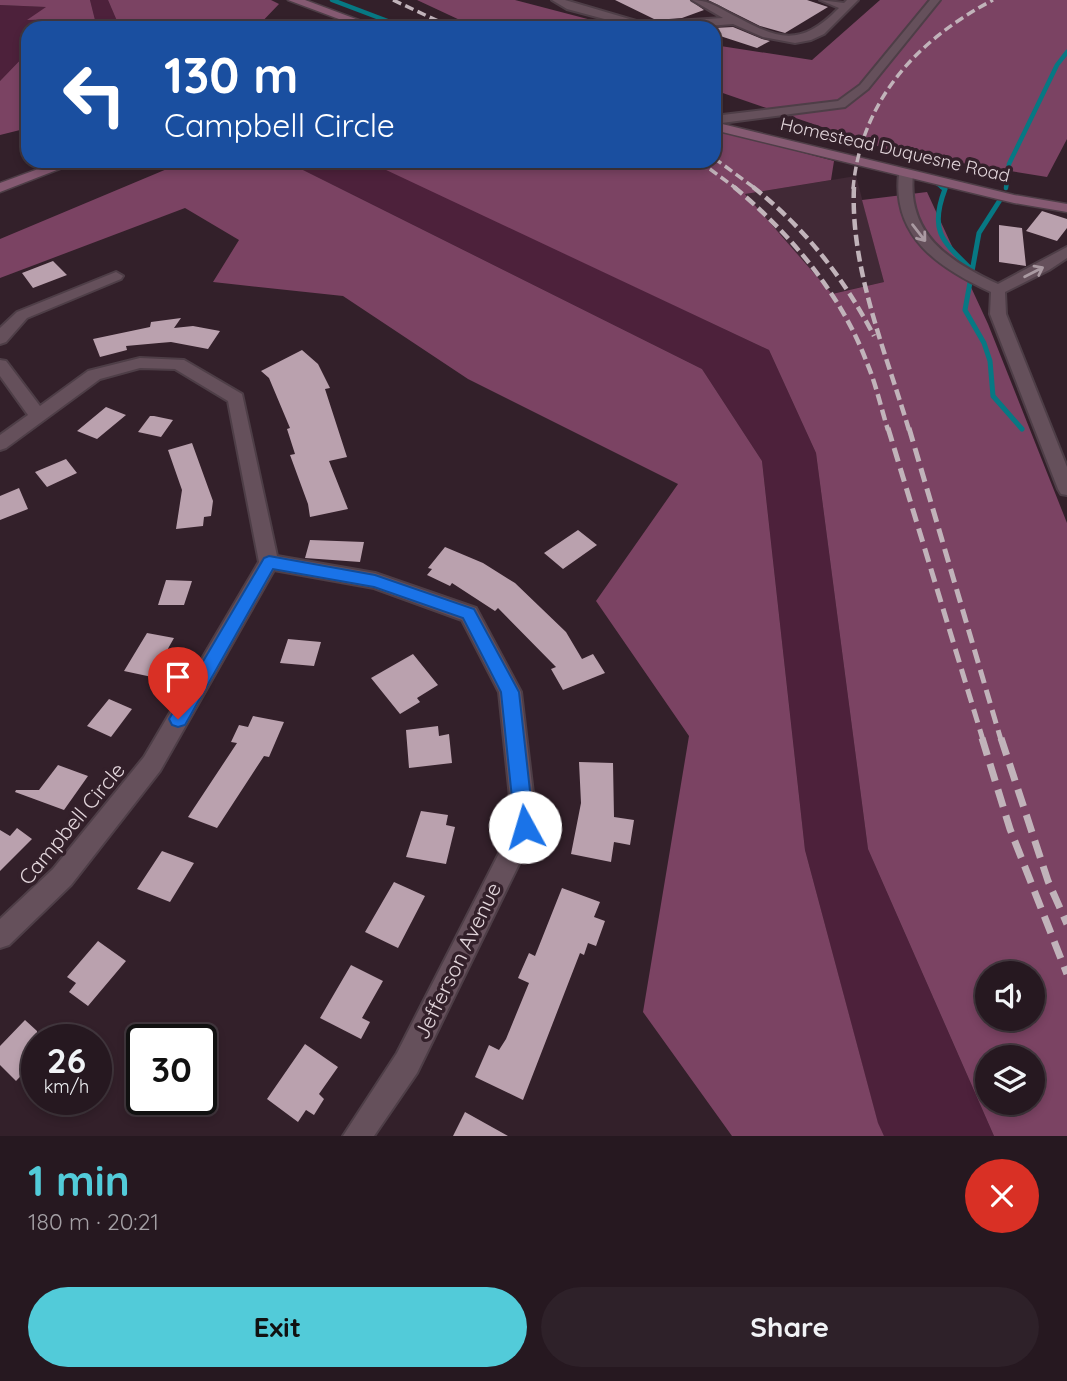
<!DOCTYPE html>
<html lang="en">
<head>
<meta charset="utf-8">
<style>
  body { margin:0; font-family:Quicksand,sans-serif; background:#2e2129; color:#f1f3f6; height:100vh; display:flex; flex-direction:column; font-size:26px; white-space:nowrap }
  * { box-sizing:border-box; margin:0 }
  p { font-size:23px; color:#a4a0a5 }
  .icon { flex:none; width:38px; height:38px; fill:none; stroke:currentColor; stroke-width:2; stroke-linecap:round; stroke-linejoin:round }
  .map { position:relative; height:1136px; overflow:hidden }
  .sheet { display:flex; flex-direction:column; background:#261820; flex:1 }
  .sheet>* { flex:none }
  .top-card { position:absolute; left:21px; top:21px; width:700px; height:147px; border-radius:21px; box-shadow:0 4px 10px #0003,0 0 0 2px #42373e; background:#1a4fa0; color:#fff; overflow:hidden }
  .fabs { position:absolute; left:975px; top:961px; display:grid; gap:14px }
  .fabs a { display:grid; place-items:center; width:70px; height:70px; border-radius:50%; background:#261820; box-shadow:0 4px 10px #0003,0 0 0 2px #42373e; font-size:35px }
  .speed { position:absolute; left:21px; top:1024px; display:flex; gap:14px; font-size:35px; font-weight:700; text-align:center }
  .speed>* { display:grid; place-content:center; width:91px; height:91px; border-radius:50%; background:#261820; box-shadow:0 4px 10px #0003,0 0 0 2px #42373e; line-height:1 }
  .speed small { font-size:18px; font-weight:400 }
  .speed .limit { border:4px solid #111; border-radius:10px; background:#fff; color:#111 }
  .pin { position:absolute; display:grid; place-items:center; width:60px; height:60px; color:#fff; margin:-72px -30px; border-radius:50% 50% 50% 0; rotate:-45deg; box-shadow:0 0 7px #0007 }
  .pin .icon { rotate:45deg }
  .me { position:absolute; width:77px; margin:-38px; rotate:354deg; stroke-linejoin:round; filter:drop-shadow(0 0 5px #0008) }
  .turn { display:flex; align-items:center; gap:24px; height:147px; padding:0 28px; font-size:32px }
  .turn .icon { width:91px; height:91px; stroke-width:2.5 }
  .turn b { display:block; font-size:49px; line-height:60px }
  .round { display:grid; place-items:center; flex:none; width:74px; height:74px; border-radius:37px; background:#2e2129 }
  .summary { display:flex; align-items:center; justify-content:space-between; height:119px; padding:0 28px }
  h1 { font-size:42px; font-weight:700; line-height:52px; color:#52cbd9 }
  .action { display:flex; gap:14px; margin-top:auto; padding:14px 28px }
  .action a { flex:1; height:80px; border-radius:42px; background:#52cbd9; color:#111; font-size:28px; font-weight:700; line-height:80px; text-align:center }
  .action a+a { background:#2e2129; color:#f1f3f6 }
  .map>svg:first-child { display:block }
</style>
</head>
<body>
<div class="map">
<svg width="1067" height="1136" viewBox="0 0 1067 1136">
  <rect width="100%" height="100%" fill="#33202a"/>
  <path fill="#412936" d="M856,176L884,282L831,294L745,194Z"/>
  <path fill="#4d213b" d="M90,0H108L120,28H97Z
    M0,5L47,7L28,20L60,19L51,28H28V52L0,81Z
    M285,161H370L769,350L816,453L868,849L994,1136H884L878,1124L805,850L762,461L702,369Z"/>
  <path fill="#7b4363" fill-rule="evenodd" d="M0,0H90L97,28H51L59,19L27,20L46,7L0,5Z
    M108,0H271L279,4L256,28H120Z
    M417,0H515L622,28H477Z
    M880,0H1067V139L1047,177L895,152L714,90V45L812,60Z
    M28,52V128L0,135V81Z
    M714,129L834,161L831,180L745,194L832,294L884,282L862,200L927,192L988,324L1067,523V1136H994L868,849L816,453L769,350L367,161H714ZM987,973H1032V1018H987ZM987,1057H1032V1102H987Z
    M186,161H285L702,369L762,461L805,850L878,1123L884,1136H732L643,1012L689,736L596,601L678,484L468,379L343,296L213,282L239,240L185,208L0,278V239Z"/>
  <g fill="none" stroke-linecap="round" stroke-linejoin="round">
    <path stroke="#077883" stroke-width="4.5" d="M332,0L406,28
      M938,184L945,189
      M1006,188L1009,164L1057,65L1067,52"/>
    <path stroke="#077883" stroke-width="5" d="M942,187L945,189C929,231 942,241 972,270
      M1000,200L979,233L965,310L984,343L990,361L993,396L1022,429"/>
  </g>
  <path fill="#baa1ae" d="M615,0H690L704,10L682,18L656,20Z
    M708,0H807L828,7L785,33L760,26Z
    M733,27L762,39L770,41L757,48L714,34V28Z
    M1042,211L1067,219V228L1057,241L1026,231Z
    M999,225L1022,228L1026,266L999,262Z
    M53,261L67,275L33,288L22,273Z
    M181,318L174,328L193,326L220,331L208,349L171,342L159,343L126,346L127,350L100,357L93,339L150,327L151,322Z
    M302,350L318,364L330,388L325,389L347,457L329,461L348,509L310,517L308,504L290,455L295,454L287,429L290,428L269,378L261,371Z
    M106,407L126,415L97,439L77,431Z
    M150,416H154L173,420L161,437L138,432Z
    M192,443L213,501L211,516L204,517L203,526L176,529L182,490L168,450Z
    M66,459L77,473L47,487L35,472Z
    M19,488L28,509L0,520V496Z
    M578,530L597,545L563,569L544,553Z
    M310,540L364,542L360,562L305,558Z
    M445,547L483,563L515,583L566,632L582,659L593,654L605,673L563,690L551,669L556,667L498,608L495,611L452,583L450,586L427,575L432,569L428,568Z
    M166,580L192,581L184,605H158Z
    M147,633L174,638L152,677L124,671Z
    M288,639L321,642L314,666L280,663Z
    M413,654L438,685L417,698L420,702L400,714L371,678Z
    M109,699L132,709L111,737L87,726Z
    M253,716L284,722L269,757L264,756L217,828L188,817L237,743L231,742L239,725L248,727Z
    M438,726L439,736L449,734L452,763L409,768L406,730Z
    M579,762L613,763L614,817L634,820L630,845L614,842L611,862L571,854L581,803Z
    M58,765L88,776L64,810L15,792L16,790H39Z
    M421,811L448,815L446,825L455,827L446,864L406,857Z
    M17,828L32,839L0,871V830L10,836Z
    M162,851L194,863L170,902L137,889Z
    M394,882L425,896L398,948L365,932Z
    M562,888L600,902L594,917L605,921L596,946L588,943L584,955L580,953L523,1100L475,1077L489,1045L499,1050L506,1039L529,983L518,978L529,953L535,956Z
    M98,941L126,961L88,1006L69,992L76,983L67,977Z
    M351,965L383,981L362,1018L370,1022L361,1039L320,1018Z
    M25,1020L37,1031V1059L16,1081L0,1065V1046Z
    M305,1044L338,1067L319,1094L324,1099L314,1115L306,1110L298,1122L267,1099Z
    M465,1112L508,1136H453Z"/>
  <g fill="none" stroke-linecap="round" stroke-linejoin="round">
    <g stroke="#4e3e47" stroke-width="4">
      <path id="street" d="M552,0H565L643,23L723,18L692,0C706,0 715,5 727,12C775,37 797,51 839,8L820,0L844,3L847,0H858L824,34L811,40L795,43L763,37L733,24L684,28H638L567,9Z
        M930,0H940L868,89L845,107L714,124V116L838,101L860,85Z
        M906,170L913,174C907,234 948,261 998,284L1067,247V258L1049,270L1005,292L1006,314L1067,467V495L1061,494L1058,489L990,314L991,292C939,268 892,237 899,174Z
        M116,272L123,276L121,279L27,318L6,342L0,344V328L17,312Z
        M140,358L184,360L242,394L277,556L375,573L476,608L521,692L537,827L417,1073L374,1136H343L397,1053L513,826L499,692L462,620L374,588L274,570L160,771L71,885L9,945L0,948V919L53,869L144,757L259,562L228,401L175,369L140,368L100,379L6,448L0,450V435L28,415L0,376V360L6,361L40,406L88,371Z"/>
    </g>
    <g stroke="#4e3e47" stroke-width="3">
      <path id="secondary" d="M288,0H305L380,28H363Z
        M714,122L1014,195L1067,204V212L1014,203L714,130Z
        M60,161H80L0,192V183Z"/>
    </g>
    <use href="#street" fill="#65505b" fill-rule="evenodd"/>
    <use href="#secondary" fill="#855a72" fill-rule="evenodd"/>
    <path stroke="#c1b3ba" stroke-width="3.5" stroke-dasharray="9 4.5" stroke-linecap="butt" d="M393,0L453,28
      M714,158L756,189
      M699,161L737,189
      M853,189C861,100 917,40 993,0"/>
    <path stroke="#c1b3ba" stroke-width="4.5" stroke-dasharray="11 5" stroke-linecap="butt" d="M734,187C789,232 842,295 867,363C876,384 881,408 888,430
      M753,187C805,228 844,278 874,336
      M854,187C850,268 886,353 909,430"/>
    <path stroke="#c1b3ba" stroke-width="5" stroke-dasharray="14 7" stroke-linecap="butt" d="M888,428L983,740
      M909,428L1001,740"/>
    <path stroke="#c1b3ba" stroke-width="7" stroke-dasharray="18 9" stroke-linecap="butt" d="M982,738L1010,829L1067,974
      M1001,738L1048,881L1067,924"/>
  </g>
  <defs><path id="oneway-shaft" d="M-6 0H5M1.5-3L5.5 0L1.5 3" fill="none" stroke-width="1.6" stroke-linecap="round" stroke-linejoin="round" transform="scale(1.75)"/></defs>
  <g stroke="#aa9aa2">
    <use href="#oneway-shaft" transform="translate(919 233) rotate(52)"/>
    <use href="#oneway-shaft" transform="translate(1034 272) rotate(-27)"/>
  </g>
  <path fill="#1a73e8" stroke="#114b97" stroke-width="2" d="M269,556L375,575L474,609L519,692L534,827L531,833L525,836L518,833L515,827L501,692L463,618L374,587L273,569L185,725L178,727L172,725L169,719L172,714L264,558Z"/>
  <g text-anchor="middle" stroke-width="7" stroke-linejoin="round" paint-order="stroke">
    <g font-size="18" fill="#e3d6dc" stroke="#33202a">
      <text transform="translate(895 150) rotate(13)" y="6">Homestead Duquesne Road</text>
    </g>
    <g font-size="21" fill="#e3d6dc" stroke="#33202a">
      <text transform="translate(72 824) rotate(-50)" y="7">Campbell Circle</text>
      <text transform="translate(458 961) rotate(-64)" y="7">Jefferson Avenue</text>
    </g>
  </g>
</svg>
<div class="fabs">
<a><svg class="icon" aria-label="sound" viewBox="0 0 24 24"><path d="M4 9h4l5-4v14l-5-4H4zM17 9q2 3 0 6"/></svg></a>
<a><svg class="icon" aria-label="layers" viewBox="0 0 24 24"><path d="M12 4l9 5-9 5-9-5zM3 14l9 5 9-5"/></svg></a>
</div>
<div class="speed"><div>26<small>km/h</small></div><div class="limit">30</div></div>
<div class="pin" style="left:178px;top:719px;background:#d93025"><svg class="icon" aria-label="arrive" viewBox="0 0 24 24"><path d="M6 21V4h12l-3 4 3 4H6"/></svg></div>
<svg class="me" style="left:525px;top:827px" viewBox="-20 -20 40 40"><circle r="19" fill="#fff"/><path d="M0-13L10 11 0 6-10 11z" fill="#1a73e8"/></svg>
<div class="top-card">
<div class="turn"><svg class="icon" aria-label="left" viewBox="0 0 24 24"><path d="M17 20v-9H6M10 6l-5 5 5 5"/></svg><div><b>130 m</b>Campbell Circle</div></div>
</div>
</div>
<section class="sheet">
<div class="summary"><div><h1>1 min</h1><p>180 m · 20:21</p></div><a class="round" style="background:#d93025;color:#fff"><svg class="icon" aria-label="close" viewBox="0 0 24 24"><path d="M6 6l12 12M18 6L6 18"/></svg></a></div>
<div class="action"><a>Exit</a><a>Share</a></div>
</section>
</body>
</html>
